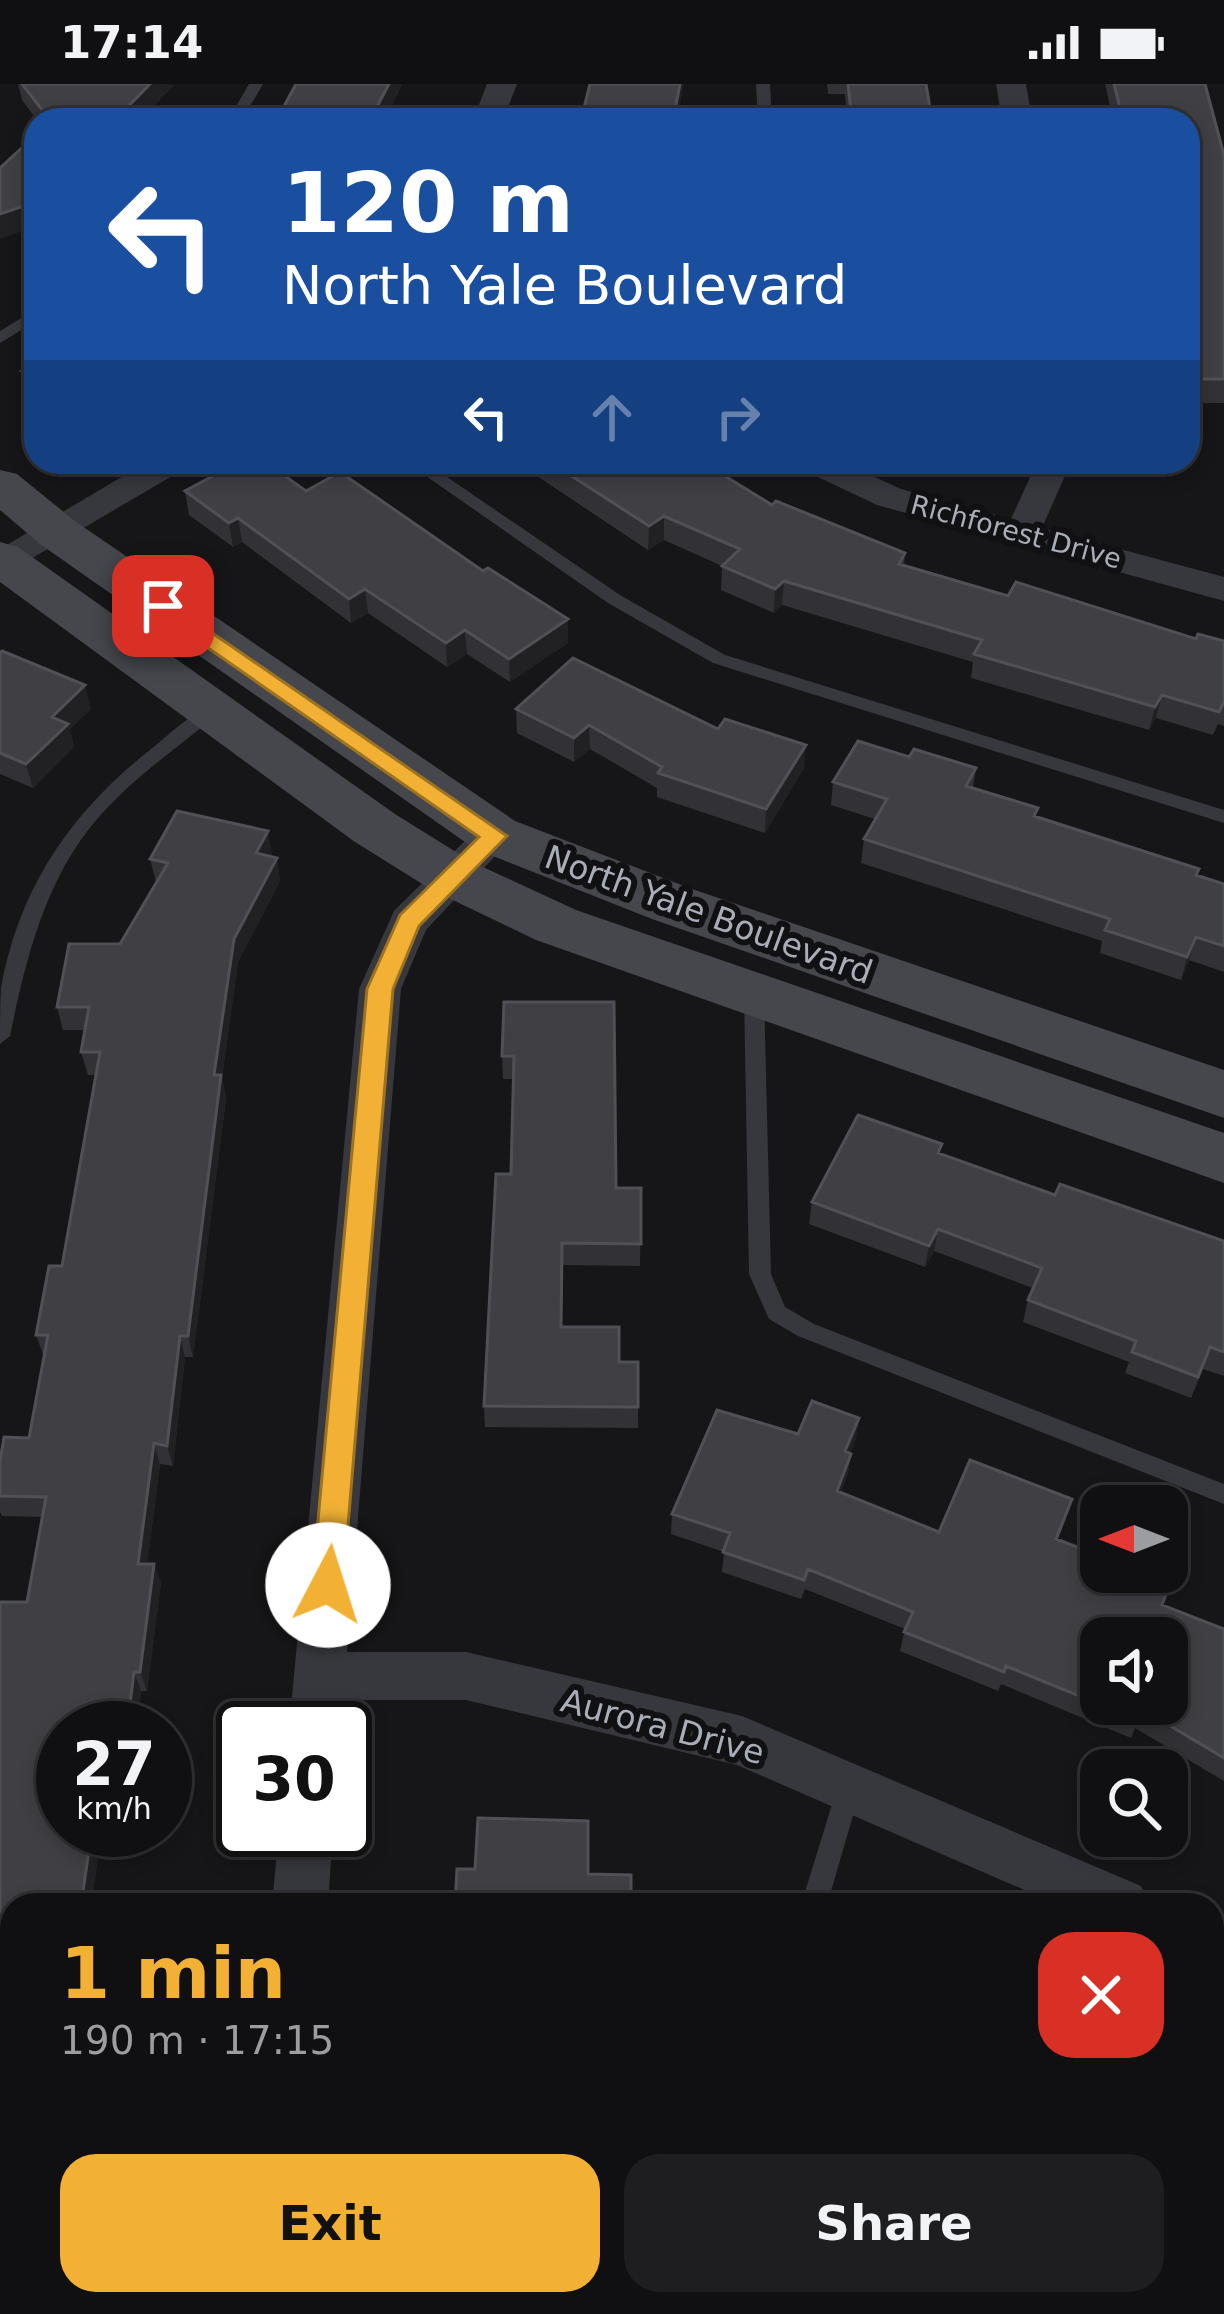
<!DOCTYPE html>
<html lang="en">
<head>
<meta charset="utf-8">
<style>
  body { margin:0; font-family:"DejaVu Sans",sans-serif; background:#1e1e20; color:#f1f3f6; height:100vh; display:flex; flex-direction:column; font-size:45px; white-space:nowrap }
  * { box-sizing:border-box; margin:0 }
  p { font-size:39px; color:#9c9d9f }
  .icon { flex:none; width:66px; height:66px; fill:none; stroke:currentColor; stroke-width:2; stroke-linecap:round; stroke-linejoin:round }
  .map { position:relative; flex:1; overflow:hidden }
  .drawer { position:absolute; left:0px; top:1809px; width:1224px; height:423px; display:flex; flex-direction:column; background:#101012; border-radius:36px 36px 0 0; box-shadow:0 6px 18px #0003,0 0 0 3px #303032 }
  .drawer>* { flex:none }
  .hud { position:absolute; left:24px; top:24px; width:1176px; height:366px; border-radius:36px; box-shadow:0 6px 18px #0003,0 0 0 3px #303032; background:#1a4fa0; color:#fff; overflow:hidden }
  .needle { width:78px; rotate:270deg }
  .buttons { position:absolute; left:1080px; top:1401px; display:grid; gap:24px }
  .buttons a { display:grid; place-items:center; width:108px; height:108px; border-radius:24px; background:#101012; box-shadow:0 6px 18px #0003,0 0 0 3px #303032; font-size:60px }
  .speed { position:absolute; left:36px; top:1617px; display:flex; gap:24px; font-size:60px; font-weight:700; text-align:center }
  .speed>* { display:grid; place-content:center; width:156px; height:156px; border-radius:50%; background:#101012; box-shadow:0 6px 18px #0003,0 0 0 3px #303032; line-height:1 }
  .speed small { font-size:30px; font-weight:400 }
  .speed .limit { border:6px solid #111; border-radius:18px; background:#fff; color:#111 }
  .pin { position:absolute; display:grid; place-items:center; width:102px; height:102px; color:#fff; margin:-51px; border-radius:24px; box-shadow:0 6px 18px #0006 }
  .me { position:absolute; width:132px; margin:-66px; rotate:5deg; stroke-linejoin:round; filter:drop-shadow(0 0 9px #0008) }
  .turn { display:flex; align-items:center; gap:42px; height:252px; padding:0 60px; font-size:54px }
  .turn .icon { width:156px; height:156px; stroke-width:2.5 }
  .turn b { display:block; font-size:84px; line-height:102px }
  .lanes { display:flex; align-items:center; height:114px; padding:0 60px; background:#0003; justify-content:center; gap:60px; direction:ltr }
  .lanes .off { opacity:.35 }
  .round { display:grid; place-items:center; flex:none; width:126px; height:126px; border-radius:36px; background:#1e1e20 }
  .overview { display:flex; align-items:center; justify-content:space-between; height:204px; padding:0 60px }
  h1 { font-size:72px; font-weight:800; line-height:90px; color:#f2b134 }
  .action { display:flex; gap:24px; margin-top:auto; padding:24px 60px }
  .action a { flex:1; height:138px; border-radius:36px; background:#f2b134; color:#111; font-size:48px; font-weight:800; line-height:138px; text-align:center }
  .action a+a { background:#1e1e20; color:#f1f3f6 }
  .status { display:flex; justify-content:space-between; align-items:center; height:84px; padding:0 60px; background:#101012; direction:ltr }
  .status svg { height:33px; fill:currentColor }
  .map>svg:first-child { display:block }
</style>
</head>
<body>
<div class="status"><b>17:14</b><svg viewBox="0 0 49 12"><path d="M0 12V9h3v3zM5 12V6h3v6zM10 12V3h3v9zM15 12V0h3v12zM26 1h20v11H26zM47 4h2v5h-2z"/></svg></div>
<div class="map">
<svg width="1224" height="2230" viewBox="0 0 1224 2230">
  <rect width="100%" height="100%" fill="#161618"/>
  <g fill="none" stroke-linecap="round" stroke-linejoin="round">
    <path fill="#37383d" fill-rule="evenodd" d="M249,0H263L242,36H228Z
      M756,0H770L772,36H758Z
      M36,225V237L0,259V247Z
      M406,378H425L620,511L725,571L1224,726V739L713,579L608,519Z
      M211,621L220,627L217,631C181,661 141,688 109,722C48,784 27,869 10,952L0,960C0,941 0,922 1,904C19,803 72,727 151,665C170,650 190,630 211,621Z
      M754,903L764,910L771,1190L785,1223L814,1240L1224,1400V1420L798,1252L769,1235L749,1190L744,910Z
      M849,1692L858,1696L861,1704L827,1821H801L837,1704L840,1696Z
      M793,2220H821V2230H793Z"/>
    <path fill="#37383d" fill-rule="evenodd" d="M487,0H517L503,36H473Z
      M996,0H1026L1032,36H1002Z
      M147,378H189L184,385L0,493V465Z
      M796,378H842L901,405L1011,435L1037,378H1071L1042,444L1224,493V517L877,421L801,385Z
      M495,737L509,741L515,751L426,846L401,905L347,1568H466L742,1632L1141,1802L1150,1821H1059L737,1681L466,1616H344L341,1644H289L359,905L394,827L481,741Z
      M279,1746H333L328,1821H272Z
      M1212,1855L1224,1860V1927L1212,1922Z
      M235,2220H295L294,2230H234Z"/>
    <path fill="#45474d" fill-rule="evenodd" d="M0,386L17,390L76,438L515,737L692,805L1224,986V1034L652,835L475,765L40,460L0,426Z
      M0,458L18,463L395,730L472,778L576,826L1224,1049V1099L536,856L432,806L355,758L0,498Z"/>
  </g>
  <path fill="#323236" d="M18,0H150L174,1L140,36H37L22,16Z
    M296,0H402L385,36H283L282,26Z
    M827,0H926L932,36H847L845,10H828Z
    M1105,0H1205L1224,71V319H1190L1188,309V36H1113Z
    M36,279V316L27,311L22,287Z
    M516,378H702L772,421L905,469L904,482L1008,512L1196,555L1224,557V642L1218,640L1213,651L1156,634L1149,646L971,594L973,578L782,521L774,529L721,506L722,482L664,456L648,466Z
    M185,407H306L483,487L568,535V559L510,598L467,570L447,583L368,529L351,539L242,458L233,463L189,431Z
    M0,569L91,625L70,645L74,663L33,704L0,690Z
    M516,625L718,645L804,684L765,749L657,713V704L590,665L574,678L517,649Z
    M909,673L976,684L973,704L1036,733L1224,800V888L1189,876L1181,896L1100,869L1102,857L861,779L864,755L875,735L831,721L833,698Z
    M177,727L268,747L270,772L277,774L280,797L238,878L222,993L226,1014L193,1273H185L173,1382L160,1380L147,1480H154L161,1499L147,1607H141L136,1644H63V1746H102L91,1821H12V2220H45L43,2230H0V1518H27L42,1433L2,1432L0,1428V1377L4,1353L29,1354L44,1273L36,1251L49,1182H62L96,991H88L81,968L85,946H63L57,923L69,860H120L156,798L150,775Z
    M504,918L616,1104H641L640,1182L563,1181L562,1243L619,1278H638V1344L485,1343L484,1322L511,1090L514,995H503L502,972Z
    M940,1069L1055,1111L1224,1157V1292L1203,1285L1191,1314L1125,1289L1129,1278L1023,1238L1028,1216L1033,1204L934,1167L925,1183L809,1140L812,1118Z
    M798,1350L856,1355L850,1369L848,1390L841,1408L939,1448L1066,1435L1058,1455L1162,1521L1224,1545V1697L1135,1644L1131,1654L1001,1600L998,1607L900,1567L905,1545L805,1505L801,1515L722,1488L724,1468L671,1450L672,1430Z
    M941,2220H1135L1136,2230H942Z"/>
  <path fill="#212124" d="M150,0L174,1L140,36H115Z
    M389,0H402L385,36H370Z
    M680,0H684L677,36H673Z
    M36,118V142L0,155V130Z
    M664,432V456L648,466L649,442Z
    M238,434L242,458L233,463L229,439Z
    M784,497L782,521L774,529L775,505Z
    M365,505L368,529L351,539L349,515Z
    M568,535V559L510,598L509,575Z
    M465,546L467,570L447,583L446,559Z
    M85,601L91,625L70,645L74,663L33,704L26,680L52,633Z
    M1162,611L1156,634L1149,646L1155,623Z
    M589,641L590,665L574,678V654Z
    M806,661L804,684L765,749L766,725Z
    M268,747L272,770L260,792L256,769Z
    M277,774L280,797L238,878L222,993L226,1014L193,1273L188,1252L214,991L234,855Z
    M1196,853L1189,876L1181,896L1187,873Z
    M938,1145L934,1167L925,1183L929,1162Z
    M180,1252L185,1273L173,1382L167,1362Z
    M859,1334L856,1355L842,1388L845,1367Z
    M154,1359L160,1380L145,1499L138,1480Z
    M851,1370L848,1390L834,1427L837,1407Z
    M154,1480L161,1499L147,1607L140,1588Z
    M134,1588L141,1607L136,1644H127Z
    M92,1746H102L91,1821H81Z
    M33,2220H45L43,2230H32Z"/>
  <path fill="#3f3f44" stroke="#4f5156" stroke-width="3" fill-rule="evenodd" d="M22,0H150L115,36H50Z
    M296,0H389L370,36H295L300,28L282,26Z
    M590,0H680L673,36H581Z
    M848,0H926L932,36H852Z
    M1114,0H1205L1224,71V295H1196L1188,263V36H1123Z
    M36,51V118L0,130V84Z
    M36,279V295L22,287Z
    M239,378H265L306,407L340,388L483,487L488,484L568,535L509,575L465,546L446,559L365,505L349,515L238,434L229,439L185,407Z
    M550,378H702L772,421L776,417L905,469L899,480L1008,512L1016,498L1196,555L1198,550L1224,557V618L1219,628L1162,611L1155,623L974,570L982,556L784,497L775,505L722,482L740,465L664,432L649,442Z
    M2,567L85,601L52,633L68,640L26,680L0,669V569Z
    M573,574L718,645L725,635L806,661L766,725L658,689L662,683L589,641L574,654L516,625Z
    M858,657L909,673L914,665L976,684L966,702L1038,724L1034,732L1199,785L1196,791L1224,800V862L1196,853L1187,873L1105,846L1110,835L864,755L887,715L833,698Z
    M177,727L268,747L256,769L277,774L234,855L214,991H221L188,1252H180L167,1362L154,1359L138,1480H154L140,1588H134L127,1644H63V1746H92L81,1821H12V2220H33L32,2230H0V1518H27L46,1413L0,1412V1377L4,1353L29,1354L48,1251H36L49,1182H62L100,968H81L89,923H57L69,860H120L168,779L150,775Z
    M504,918H614L616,1104H641V1160L562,1159L561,1243H619V1278H638V1323L484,1322L496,1090H511L514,972H502Z
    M858,1031L942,1060L938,1069L1055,1111L1060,1100L1224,1157V1268L1210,1263L1198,1293L1132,1268L1136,1257L1028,1216L1042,1184L938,1145L929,1162L812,1118Z
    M812,1317L859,1334L845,1367L851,1370L837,1407L939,1448L970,1376L1072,1415L1056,1455L1101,1472V1488H1141L1170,1500L1162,1521L1224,1545V1674L1142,1625L1138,1636L1006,1582L1004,1588L904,1548L913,1528L808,1485L804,1496L723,1468L730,1449L672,1430L717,1326L798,1350ZM1101,1554H1167V1620H1101Z
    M478,1734L588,1737V1790L631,1791V1821H455L457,1785H475Z
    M458,2220H633V2230H458Z
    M948,2220H1135L1136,2230H949Z"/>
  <path fill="#f2b134" stroke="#9d7322" stroke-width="3" d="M163,515L507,752L419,842L393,905L343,1501L338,1511L328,1515L317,1511L312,1501L367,905L400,831L479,753L155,527V517Z"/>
  <g text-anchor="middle" stroke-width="12" stroke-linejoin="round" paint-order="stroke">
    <g font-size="27" fill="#a8adb8" stroke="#111113">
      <text transform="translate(1016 448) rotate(15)" y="9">Richforest Drive</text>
    </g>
    <g font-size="33" fill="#a8adb8" stroke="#111113">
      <text transform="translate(709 830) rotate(20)" y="12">North Yale Boulevard</text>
      <text transform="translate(663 1642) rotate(15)" y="12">Aurora Drive</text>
    </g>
  </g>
</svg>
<div class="buttons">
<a><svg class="needle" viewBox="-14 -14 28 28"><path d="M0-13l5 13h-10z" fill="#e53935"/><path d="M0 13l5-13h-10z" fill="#9c9d9f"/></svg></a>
<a><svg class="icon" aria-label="sound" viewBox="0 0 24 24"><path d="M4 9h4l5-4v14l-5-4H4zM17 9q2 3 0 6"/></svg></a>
<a><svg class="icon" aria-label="search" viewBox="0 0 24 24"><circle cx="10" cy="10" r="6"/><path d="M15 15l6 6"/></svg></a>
</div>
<div class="speed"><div>27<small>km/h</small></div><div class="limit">30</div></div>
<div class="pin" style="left:163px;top:522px;background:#d93025"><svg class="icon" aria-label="arrive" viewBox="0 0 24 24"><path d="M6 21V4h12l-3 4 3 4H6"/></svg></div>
<svg class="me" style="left:328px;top:1501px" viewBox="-20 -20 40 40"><circle r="19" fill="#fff"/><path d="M0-13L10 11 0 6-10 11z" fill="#f2b134"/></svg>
<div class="hud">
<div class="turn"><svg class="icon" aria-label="left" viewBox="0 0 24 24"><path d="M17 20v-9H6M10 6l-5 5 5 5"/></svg><div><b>120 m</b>North Yale Boulevard</div></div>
<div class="lanes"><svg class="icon" aria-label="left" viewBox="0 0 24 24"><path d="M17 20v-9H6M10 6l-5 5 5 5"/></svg><svg class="icon off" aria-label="ahead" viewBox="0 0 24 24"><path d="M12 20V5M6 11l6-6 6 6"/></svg><svg class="icon off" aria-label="right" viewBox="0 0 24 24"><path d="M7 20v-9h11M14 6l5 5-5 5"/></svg></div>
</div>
<section class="drawer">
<div class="overview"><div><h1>1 min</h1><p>190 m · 17:15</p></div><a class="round" style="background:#d93025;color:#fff"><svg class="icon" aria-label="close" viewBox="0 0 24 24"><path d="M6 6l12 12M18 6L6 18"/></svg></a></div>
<div class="action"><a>Exit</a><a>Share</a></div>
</section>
</div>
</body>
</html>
